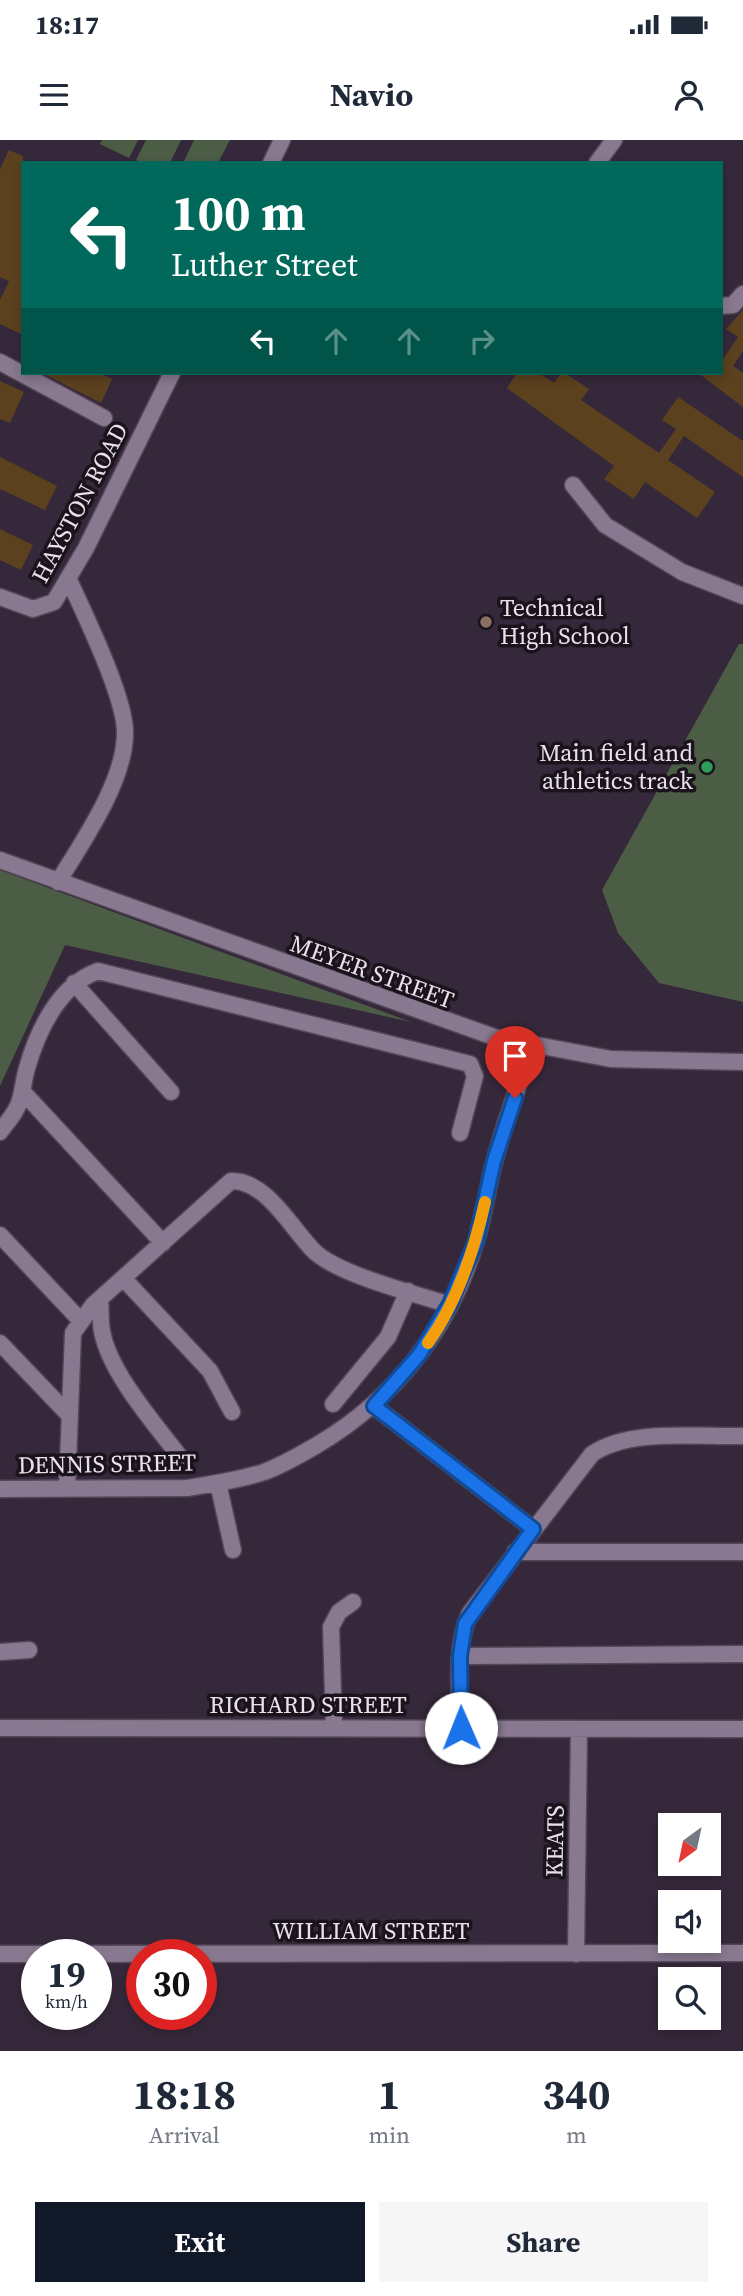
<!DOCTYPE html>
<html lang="en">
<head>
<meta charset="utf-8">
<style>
  body { margin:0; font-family:"Source Serif 4",serif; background:#f6f6f7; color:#1f2937; height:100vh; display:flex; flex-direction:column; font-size:26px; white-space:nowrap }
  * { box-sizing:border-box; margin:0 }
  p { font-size:23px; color:#747a83 }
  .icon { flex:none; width:38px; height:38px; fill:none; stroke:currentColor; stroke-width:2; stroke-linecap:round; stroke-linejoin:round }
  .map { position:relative; height:1911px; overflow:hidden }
  .sheet { display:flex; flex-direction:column; background:#fff; flex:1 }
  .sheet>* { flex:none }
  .guide { position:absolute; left:21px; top:21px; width:702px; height:214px; border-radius:0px; box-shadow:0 4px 10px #0003; background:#00695c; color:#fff; overflow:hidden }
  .needle { width:46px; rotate:213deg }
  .buttons { position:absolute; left:658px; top:1673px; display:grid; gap:14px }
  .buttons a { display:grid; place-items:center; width:63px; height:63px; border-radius:0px; background:#fff; box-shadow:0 4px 10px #0003; font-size:35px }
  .speed { position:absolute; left:21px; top:1799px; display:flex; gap:14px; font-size:35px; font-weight:700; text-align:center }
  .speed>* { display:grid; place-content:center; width:91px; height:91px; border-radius:50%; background:#fff; box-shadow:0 4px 10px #0003; line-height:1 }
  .speed small { font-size:18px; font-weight:400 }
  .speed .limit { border:10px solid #d22; background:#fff; color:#111 }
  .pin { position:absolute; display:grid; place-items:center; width:60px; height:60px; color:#fff; margin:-72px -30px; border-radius:50% 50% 50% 0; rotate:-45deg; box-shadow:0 0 7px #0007 }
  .pin .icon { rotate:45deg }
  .me { position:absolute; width:77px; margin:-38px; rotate:359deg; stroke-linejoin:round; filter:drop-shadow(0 0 5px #0008) }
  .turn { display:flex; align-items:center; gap:24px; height:147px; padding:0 35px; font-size:32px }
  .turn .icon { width:91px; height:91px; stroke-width:2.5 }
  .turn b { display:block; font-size:49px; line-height:60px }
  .lanes { display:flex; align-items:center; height:66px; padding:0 35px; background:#0003; justify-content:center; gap:35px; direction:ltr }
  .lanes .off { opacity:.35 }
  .eta { display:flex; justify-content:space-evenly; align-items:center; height:119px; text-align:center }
  .eta b { font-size:42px; font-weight:700; line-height:49px }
  .action { display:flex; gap:14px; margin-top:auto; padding:14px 35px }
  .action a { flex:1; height:80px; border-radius:0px; background:#111827; color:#fff; font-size:28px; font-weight:700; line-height:80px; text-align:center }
  .action a+a { background:#f6f6f7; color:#1f2937 }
  .status { display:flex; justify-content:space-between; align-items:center; height:49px; padding:0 35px; background:#fff; direction:ltr }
  .status svg { height:19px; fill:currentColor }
  header { display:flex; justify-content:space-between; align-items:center; height:91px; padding:0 35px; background:#fff; font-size:32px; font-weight:700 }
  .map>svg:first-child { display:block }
</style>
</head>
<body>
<div class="status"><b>18:17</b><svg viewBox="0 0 49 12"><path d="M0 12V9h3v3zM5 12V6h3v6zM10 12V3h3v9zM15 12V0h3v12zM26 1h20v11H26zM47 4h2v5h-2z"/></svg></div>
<header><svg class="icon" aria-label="menu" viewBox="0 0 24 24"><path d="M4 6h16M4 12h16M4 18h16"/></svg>Navio<svg class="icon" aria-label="person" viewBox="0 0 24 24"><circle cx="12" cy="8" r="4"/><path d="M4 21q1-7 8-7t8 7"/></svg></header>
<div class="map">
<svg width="743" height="1911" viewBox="0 0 743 1911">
  <rect width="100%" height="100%" fill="#36283b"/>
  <path fill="#4c5d46" d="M102,0H138L129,18L100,4Z
    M146,0H181L170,23H142L136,20Z
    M194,0H230L218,23H183Z
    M739,504H743V862L659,843L618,793L602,750Z
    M0,730L411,882L65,805L0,946Z"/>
  <path fill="#5c411f" d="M9,10L23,16V195L0,184V160L9,141L0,137V29Z
    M743,170V211L733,226L743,233V267L698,233H721V218L723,219L738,197L726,189Z
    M42,233H100L112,239L101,263Z
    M517,233H539L554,243L561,233H565L589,249L581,260L659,313L676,289L662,280L678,257L743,301V337L684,296L668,320L715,352L697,378L645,342L634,359L604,339L614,326L507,248Z
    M0,241L24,252L10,283L0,279Z
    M0,317L57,346L45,370L0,349Z
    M0,389L33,405L21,430L0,420Z"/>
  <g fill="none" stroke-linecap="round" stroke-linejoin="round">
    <g stroke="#524657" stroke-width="19">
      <path id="minor" d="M271,23L282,0
        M597,23L614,0
        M721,166L733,165L743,154
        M0,222L104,278
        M573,345L605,385L682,432L743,456
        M0,457L33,469L54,462L86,408L172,233
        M0,720L494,897L611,919L743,922
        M58,742C83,701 126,640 125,591C124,555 85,475 69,440
        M74,843L171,952
        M22,951L163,1103
        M0,992C7,982 17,972 20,960C23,950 24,938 27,928C38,890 59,845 98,831L470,924L475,936L460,993
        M0,1095L80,1180
        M123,1138L210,1231L232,1272
        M100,1159C101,1169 100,1181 102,1191C109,1232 155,1284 180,1317
        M0,1203L70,1276
        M333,1264L388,1197L408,1151
        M374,1266L533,1389
        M218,1343L233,1410
        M0,1349L187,1348C212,1344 240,1340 264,1332C283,1325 300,1315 317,1305C395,1259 450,1188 476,1101C484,1076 487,1049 494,1023C501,994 512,966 521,937
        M67,1349L73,1193L93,1165L231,1041C267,1040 292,1090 315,1112C340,1135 416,1154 450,1165
        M515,1412H743
        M0,1512L29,1510
        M460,1516L743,1514
        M0,1588L743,1589
        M334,1588L331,1487L339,1472L353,1462
        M461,1588C460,1551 454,1508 470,1473L592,1314C630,1288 698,1297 743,1296
        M0,1814L743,1813
        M576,1814L579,1589"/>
    </g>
    <use href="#minor" stroke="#897990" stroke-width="16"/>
  </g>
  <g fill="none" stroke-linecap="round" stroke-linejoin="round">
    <g stroke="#114b97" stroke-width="18">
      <path id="route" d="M461,1588L460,1516L465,1484L533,1389L374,1266L419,1215L450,1164L476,1101L494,1021L515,958"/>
    </g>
    <use href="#route" stroke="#1a73e8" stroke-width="12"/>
    <path stroke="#f59e0b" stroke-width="12" d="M428,1203C457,1162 474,1111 485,1062"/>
  </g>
  <circle fill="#8d6e63" stroke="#1a131c" stroke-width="2.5" cx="486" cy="482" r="7"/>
  <circle fill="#2e9e5b" stroke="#1a131c" stroke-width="2.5" cx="707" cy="627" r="7"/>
  <g text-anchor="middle" stroke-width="7" stroke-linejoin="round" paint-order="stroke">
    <g font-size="24" fill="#e9e0ed" stroke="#1a131c">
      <text transform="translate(80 363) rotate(-62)" y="8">HAYSTON ROAD</text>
      <text transform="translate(372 832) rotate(20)" y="8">MEYER STREET</text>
      <text transform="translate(107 1324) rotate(-1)" y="8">DENNIS STREET</text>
      <text x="308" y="1573">RICHARD STREET</text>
      <text transform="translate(555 1701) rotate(-89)" y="8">KEATS</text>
      <text x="371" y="1799">WILLIAM STREET</text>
    </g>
    <g font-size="24" fill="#e9e0ed" stroke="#1a131c" text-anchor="start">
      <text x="500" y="476">Technical<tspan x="500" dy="28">High School</tspan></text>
      <text x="693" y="621" text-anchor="end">Main field and<tspan x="693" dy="28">athletics track</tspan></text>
    </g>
  </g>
</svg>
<div class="buttons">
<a><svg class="needle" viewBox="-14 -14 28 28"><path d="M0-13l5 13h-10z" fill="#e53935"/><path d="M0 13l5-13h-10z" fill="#747a83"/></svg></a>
<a><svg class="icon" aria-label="sound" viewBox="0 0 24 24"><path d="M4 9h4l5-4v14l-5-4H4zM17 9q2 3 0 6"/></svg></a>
<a><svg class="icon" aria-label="search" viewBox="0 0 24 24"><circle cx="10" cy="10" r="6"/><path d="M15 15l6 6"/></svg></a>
</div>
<div class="speed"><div>19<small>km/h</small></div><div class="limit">30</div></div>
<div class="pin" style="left:515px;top:958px;background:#d93025"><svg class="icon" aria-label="arrive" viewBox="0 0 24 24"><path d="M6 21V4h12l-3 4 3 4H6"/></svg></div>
<svg class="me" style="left:461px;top:1588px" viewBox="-20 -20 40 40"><circle r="19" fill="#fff"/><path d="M0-13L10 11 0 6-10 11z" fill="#1a73e8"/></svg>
<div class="guide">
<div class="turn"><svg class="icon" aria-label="left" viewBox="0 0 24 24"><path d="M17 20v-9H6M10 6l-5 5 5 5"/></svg><div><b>100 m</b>Luther Street</div></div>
<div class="lanes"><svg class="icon" aria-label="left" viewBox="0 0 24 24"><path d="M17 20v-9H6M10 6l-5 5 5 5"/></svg><svg class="icon off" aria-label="ahead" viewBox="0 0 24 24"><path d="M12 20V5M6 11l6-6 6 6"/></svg><svg class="icon off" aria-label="ahead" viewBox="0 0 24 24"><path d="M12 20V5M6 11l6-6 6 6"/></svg><svg class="icon off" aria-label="right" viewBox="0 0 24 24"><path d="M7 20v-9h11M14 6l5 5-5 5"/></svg></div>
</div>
</div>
<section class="sheet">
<div class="eta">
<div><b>18:18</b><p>Arrival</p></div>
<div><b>1</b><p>min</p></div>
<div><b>340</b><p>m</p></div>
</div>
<div class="action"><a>Exit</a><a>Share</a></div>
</section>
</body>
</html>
